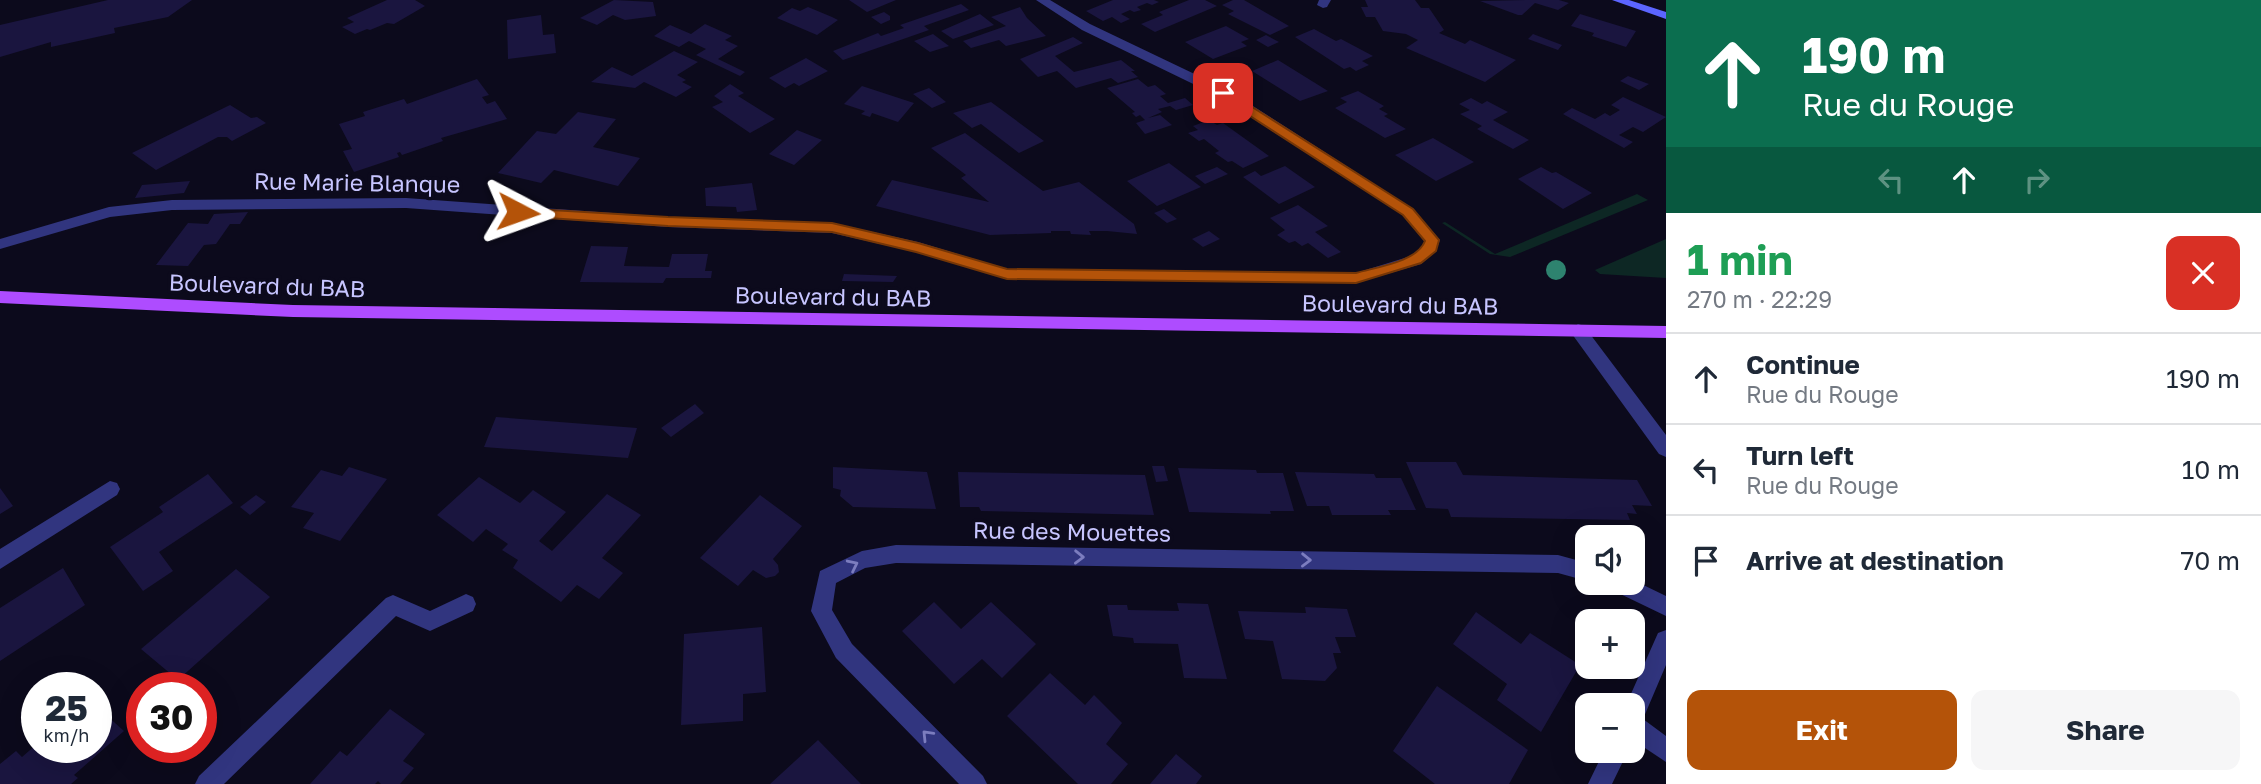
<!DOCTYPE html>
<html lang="en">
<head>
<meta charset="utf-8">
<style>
  body { margin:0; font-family:"Golos Text",sans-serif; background:#f6f6f7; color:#1f2937; height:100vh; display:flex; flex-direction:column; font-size:26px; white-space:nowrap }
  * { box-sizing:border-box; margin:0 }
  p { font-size:23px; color:#747a83 }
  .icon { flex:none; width:38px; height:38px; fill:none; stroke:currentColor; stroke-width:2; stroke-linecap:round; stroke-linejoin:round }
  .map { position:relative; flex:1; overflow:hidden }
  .panel { display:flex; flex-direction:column; background:#fff; width:595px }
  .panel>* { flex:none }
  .top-card { background:#0b6e4f; color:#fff; overflow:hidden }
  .fabs { position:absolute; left:1575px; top:525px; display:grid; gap:14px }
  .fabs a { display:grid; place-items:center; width:70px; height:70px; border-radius:14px; background:#fff; box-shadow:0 7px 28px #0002; font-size:35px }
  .speed { position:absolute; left:21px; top:672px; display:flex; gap:14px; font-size:35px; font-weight:700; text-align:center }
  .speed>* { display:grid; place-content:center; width:91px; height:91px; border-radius:50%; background:#fff; box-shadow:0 7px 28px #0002; line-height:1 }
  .speed small { font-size:18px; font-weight:400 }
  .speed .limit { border:10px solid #d22; background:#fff; color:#111 }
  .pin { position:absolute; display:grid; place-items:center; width:60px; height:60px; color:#fff; margin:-30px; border-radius:14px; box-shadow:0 4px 10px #0006 }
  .me { position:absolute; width:77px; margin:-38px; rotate:94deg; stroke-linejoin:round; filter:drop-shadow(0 0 5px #0008) }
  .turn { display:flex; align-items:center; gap:24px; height:147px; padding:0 21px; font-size:32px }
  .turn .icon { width:91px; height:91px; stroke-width:2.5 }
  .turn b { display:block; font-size:49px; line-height:60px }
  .lanes { display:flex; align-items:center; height:66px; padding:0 21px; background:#0003; justify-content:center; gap:35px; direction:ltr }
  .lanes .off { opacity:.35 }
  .round { display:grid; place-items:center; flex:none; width:74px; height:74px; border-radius:14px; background:#f6f6f7 }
  .summary { display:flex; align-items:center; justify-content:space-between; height:119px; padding:0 21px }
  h1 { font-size:42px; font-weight:700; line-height:52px; color:#1e9e55 }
  .primary-button { display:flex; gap:14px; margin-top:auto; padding:14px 21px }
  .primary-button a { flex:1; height:80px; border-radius:14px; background:#b45309; color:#fff; font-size:28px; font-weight:700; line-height:80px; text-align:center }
  .primary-button a+a { background:#f6f6f7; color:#1f2937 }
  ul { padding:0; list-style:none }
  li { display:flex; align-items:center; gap:21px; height:91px; padding:0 21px; border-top:2px solid #e0e1e3 }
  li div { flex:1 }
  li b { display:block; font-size:26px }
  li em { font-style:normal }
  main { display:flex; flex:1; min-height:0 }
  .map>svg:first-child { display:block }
</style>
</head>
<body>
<main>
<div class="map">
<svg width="1666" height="784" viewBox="0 0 1666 784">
  <rect width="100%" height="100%" fill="#0c0a1c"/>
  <path fill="#0d2724" d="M1637,194L1648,200L1510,257L1490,254L1442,223L1445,222L1495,254Z
    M1666,239V278L1600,274L1595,270Z"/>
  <path fill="#1a153f" d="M108,0H192L168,17L114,28L115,33L51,47V42L0,57V25Z
    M387,0H415L425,6L394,24L387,23L370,30L367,29L355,34L342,27L354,22L347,18Z
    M614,0L653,2L656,16L625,20L613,15L597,25L580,18Z
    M849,0H896L867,12Z
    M1113,0H1154L1159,2L1152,5L1147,3L1137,7L1141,10L1134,12L1130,10L1121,14L1130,19L1121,23L1112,17L1103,21L1086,11Z
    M1189,0H1205L1217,6L1155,32L1141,24L1163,15L1159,12Z
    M1233,0H1244L1289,26L1270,35L1228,14L1234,11L1222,5Z
    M1365,0H1415L1421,8H1429L1444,30L1439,33L1465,44L1470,40L1516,60L1485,82L1406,48L1418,40L1406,34L1383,31L1375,17H1366L1361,7H1368Z
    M1530,0H1559L1569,3L1558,10L1535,3L1522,15H1518L1480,1Z
    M961,4L969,10L924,26L929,30L843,60L833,51L878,33L881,36L904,28L900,25Z
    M808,7L832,17L838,20L817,35L777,18L792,8L800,11Z
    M1020,7L1027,18L1046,36L1006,46L999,40L971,48L963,41L1006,26L991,17Z
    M884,12L890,16V20L881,24L871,17Z
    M980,14L994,25L953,39L941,31Z
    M1580,14L1636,31L1626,47L1592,36L1594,33L1571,26Z
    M541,15L543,35L554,34L556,53L508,59L507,20Z
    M705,24L732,36L725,40L738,46L718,59L745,72L740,76L696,55L706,49L689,41L679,47L654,36L670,25L691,34Z
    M1226,26L1249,39L1241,42L1247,46L1213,59L1185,42Z
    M1314,29L1336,41L1341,39L1373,56L1362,61L1369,65L1356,71L1350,67L1344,69L1295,37Z
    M933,34L949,46L930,52L914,41Z
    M1533,34L1562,45L1558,50L1528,39Z
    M1266,35L1279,42L1268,47L1256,40Z
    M1073,37L1083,43L1055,56L1074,72L1121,60L1135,71H1131L1138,77L1118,83L1111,78L1076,88L1057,71L1038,77L1020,59Z
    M674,51L698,62L677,75L686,80L682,82L692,87L676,97L644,82L635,88L591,82L612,67L632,76Z
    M806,58L828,71L799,86L794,83L785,88L769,78Z
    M1278,60L1328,91L1300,101L1252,71Z
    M1628,76L1646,83L1649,84L1639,90L1620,81Z
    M477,79L489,95L482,97L487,104L495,101L507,119L441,138L443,141L402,155L400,152L397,153L399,157L354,172L343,151L352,149L339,124L365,116L363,112L404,99L407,104Z
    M1138,79L1148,87L1155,85L1166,94L1160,96L1168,103L1185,98L1193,105L1176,110L1170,106L1158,109L1162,112L1148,118L1160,115L1172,125L1145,134L1136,123L1145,120L1140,115L1136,117L1132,113L1135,112L1107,88Z
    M730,84L744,93L738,96L775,119L750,133L712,107L723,102L714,96Z
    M862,86L914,103L898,122L872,113L870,117L861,114L865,111L844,104Z
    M929,88L946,102L932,108L913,94Z
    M1358,91L1384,106L1379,109L1388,114L1384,116L1406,129L1385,138L1335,108L1347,102L1340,98Z
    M1623,97L1666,117L1643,132L1633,127L1619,135L1633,142L1624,148L1563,114L1572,108L1595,119L1605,113L1610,116L1620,110L1611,105Z
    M1471,98L1482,104L1487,101L1508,112L1493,120L1529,140L1513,149L1477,129L1482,126L1460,114L1470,110L1459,104Z
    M991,102L1044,141L1019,153L981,124L972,128L953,113Z
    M230,105L251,118L257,117L266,123L232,141L227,137H218L156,170L132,153Z
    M578,112L616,119L593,147L640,158L618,186L554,170L541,183L498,173L537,131L556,134Z
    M1209,120L1217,125L1223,123L1269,156L1243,168L1232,161L1228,162L1215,153L1219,151L1204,139L1199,141L1188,133L1198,130L1193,126Z
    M797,130L822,140L794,165L769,154Z
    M965,133L1043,191L1079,182L1134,224L1137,234L1107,231H1089L1091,235L1071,234L1070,231H1051V233L990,235L876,206L892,180L989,202L961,178L966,175L931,148Z
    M1433,138L1474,162L1436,181L1395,155Z
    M1169,163L1201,187L1157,206L1127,181Z
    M1285,166L1315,187L1279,204L1243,177L1255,171L1261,176Z
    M1217,167L1228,174L1205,184L1195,176Z
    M1541,167L1552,173L1556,172L1592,193L1563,209L1518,179Z
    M190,181L184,193L135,198L142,185Z
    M752,183L757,210L737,212L736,207L706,206L705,188Z
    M1298,205L1328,226L1315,232L1341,252L1328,258L1308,243L1302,246L1295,241L1289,243L1277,235L1285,230L1270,218Z
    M1164,209L1177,219L1167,223L1154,213Z
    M248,212L240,224H230L216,244L204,245L188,266L156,265L188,223L208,224L214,214Z
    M1209,231L1220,239L1203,247L1192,239Z
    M591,246L628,247L624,266L669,267L672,254H708L705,271H712L711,278H666L663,283L580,282Z
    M844,274L897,276L893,282L842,281Z
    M695,404L704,413L671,437L661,428Z
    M496,417L637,428L628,458L484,447Z
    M1406,462H1456L1463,475L1637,480L1652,506L1632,505L1637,514L1627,513L1630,520L1451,517L1448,509L1426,508Z
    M1152,466H1164L1168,481L1156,482Z
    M349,467L387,479L340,541L303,528L314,513L291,507L321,470L342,476Z
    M833,467L927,472L936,509L853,507L840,496L841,490L833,488Z
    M1178,468L1256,470L1257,473H1283L1294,511H1270L1271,514L1189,512Z
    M958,472L1145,475L1154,515L981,511L979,507H960Z
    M1295,472L1374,474L1376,478H1401L1416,510H1388L1391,515H1332L1329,506H1307Z
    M208,474L233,503L159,552L173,571L143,591L110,547L163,512L159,507Z
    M479,477L520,503L533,490L566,512L539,541L552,551L607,494L641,515L602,558L623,573L599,599L577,585L561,602L513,568L518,560L502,550L508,544L486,529L473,542L437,515Z
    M0,488L13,506L0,514Z
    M256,495L266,502L250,515L240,507Z
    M760,495L802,526L773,559L778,565L779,572L775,576L766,578L753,570L738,586L700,558Z
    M63,568L85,605L0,661V608Z
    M236,569L270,597L178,680L141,649Z
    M934,602L961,629L991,602L1036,644L1002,678L982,659L954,684L902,631Z
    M1177,603L1208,604L1227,679L1184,678L1178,644L1134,643L1133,638L1113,636L1107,605H1127L1128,610L1179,611Z
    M1305,607L1347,609L1356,637H1335L1341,653H1333L1337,668L1325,681L1282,679L1273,641L1245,639L1238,611L1306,613Z
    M1476,612L1521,644L1530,633L1580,665L1541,732L1497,700L1507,684L1453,644Z
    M762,627L766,692L743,694V721L681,725L684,634Z
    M1050,673L1085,705L1094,695L1122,723L1106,744L1128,764L1111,784H1078L1007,716Z
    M1437,686L1528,750L1509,784H1435L1393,751Z
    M96,706L124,731L74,775L78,778L71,784H0V764L16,751L22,757L37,744V747H96Z
    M390,709L425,734L403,761L414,768L400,784H381L378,781L375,784H310L340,751L347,756Z
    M818,740L861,784H770Z
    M1176,754L1202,776L1196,784H1150Z"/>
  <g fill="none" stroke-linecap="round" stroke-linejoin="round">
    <path fill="#31357f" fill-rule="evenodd" d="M1319,0H1331L1327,7L1323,8L1317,5Z"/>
    <path fill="#31357f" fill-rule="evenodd" d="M1036,0H1050L1090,24L1228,90L1413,209L1440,240L1436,251L1421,264L1356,283L1007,279L916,252L832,233L668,227L406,208L172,210L110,217L0,249V239L109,207L172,200L406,198L668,217L832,223L918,242L1007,269L1356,273L1411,256L1424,245V241L1403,215L1218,96L1082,30Z
      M1578,324L1584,326L1666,435V457L1659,454L1572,334L1570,330Z
      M110,481L117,483L120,489L117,495L0,569V549Z
      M896,545L1558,555L1587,563V581L1558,573L896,563L865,568L836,583L832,610L852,644L983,776L987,784H959L836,658L811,611L820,571L862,551Z
      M1633,580L1666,596V616L1612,590L1609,583H1633Z
      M466,594L473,597L476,604L473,611L430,631L396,616L224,784H195L199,776L386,598L393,595L430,611Z
      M1666,630V665L1643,719L1666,736V762L1633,740V705H1626L1658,633Z
      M1604,751H1628L1612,784H1588Z"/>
    <path fill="#5c65ff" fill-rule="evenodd" d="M1612,0H1629L1666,12V19Z"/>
    <path fill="#ae4cff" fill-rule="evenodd" d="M0,291L293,305L1666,326V338L293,317L0,303Z"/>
  </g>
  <circle fill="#2e836f" cx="1556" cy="270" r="10"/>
  <defs><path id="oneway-chevron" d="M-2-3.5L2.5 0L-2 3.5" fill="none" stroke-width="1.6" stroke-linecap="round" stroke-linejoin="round" transform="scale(1.75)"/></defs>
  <g stroke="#7c7dbf">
    <use href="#oneway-chevron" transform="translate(1079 557) rotate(1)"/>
    <use href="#oneway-chevron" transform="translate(1306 560) rotate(1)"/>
    <use href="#oneway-chevron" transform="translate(853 565) rotate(-26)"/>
    <use href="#oneway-chevron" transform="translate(927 735) rotate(-134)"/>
  </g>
  <path fill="#b45309" stroke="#753606" stroke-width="2" d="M1219,91H1227L1413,209L1439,240L1436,251L1421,263L1356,283L1007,279L916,252L832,232L668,226L518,216L511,212L518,208L668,217L832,223L918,243L1007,269L1356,273C1376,267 1417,262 1425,241L1403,215L1219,96Z"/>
  <g text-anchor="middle" stroke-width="7" stroke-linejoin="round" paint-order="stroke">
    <g font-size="23" fill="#c7c5ff" stroke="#0c0a1c">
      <text transform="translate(357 183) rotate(1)" y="8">Rue Marie Blanque</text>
      <text transform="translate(267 286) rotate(2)" y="8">Boulevard du BAB</text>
      <text transform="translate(833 297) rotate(1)" y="8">Boulevard du BAB</text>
      <text transform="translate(1400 305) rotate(1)" y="8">Boulevard du BAB</text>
      <text transform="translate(1072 532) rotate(1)" y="8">Rue des Mouettes</text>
    </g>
  </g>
</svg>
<div class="fabs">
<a><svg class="icon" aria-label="sound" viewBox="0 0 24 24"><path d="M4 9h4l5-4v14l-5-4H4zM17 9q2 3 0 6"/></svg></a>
<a>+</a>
<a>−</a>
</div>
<div class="speed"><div>25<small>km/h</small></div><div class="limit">30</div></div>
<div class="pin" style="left:1223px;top:93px;background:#d93025"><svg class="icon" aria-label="arrive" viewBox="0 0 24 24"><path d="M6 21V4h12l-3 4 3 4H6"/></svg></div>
<svg class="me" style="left:518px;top:212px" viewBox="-20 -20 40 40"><path d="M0-17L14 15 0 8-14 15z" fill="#b45309" stroke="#fff" stroke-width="4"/></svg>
</div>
<section class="panel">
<div class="top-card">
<div class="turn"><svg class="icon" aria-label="ahead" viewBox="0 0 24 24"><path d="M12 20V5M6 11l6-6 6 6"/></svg><div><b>190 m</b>Rue du Rouge</div></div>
<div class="lanes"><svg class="icon off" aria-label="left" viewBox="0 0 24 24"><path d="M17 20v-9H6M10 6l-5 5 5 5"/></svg><svg class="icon" aria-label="ahead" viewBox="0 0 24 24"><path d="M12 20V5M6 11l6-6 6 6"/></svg><svg class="icon off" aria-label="right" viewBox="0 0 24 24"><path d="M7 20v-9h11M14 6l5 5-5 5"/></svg></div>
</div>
<div class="summary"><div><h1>1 min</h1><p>270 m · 22:29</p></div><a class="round" style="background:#d93025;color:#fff"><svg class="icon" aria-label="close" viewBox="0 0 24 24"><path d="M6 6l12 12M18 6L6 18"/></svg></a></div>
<ul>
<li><svg class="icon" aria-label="ahead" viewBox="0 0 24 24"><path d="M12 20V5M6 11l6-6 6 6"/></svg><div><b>Continue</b><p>Rue du Rouge</p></div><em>190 m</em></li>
<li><svg class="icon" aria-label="left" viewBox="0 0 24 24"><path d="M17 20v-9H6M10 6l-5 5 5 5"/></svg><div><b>Turn left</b><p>Rue du Rouge</p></div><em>10 m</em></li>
<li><svg class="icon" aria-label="arrive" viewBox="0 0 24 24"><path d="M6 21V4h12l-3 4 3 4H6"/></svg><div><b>Arrive at destination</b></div><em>70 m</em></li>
</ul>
<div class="primary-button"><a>Exit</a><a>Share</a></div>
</section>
</main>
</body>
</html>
